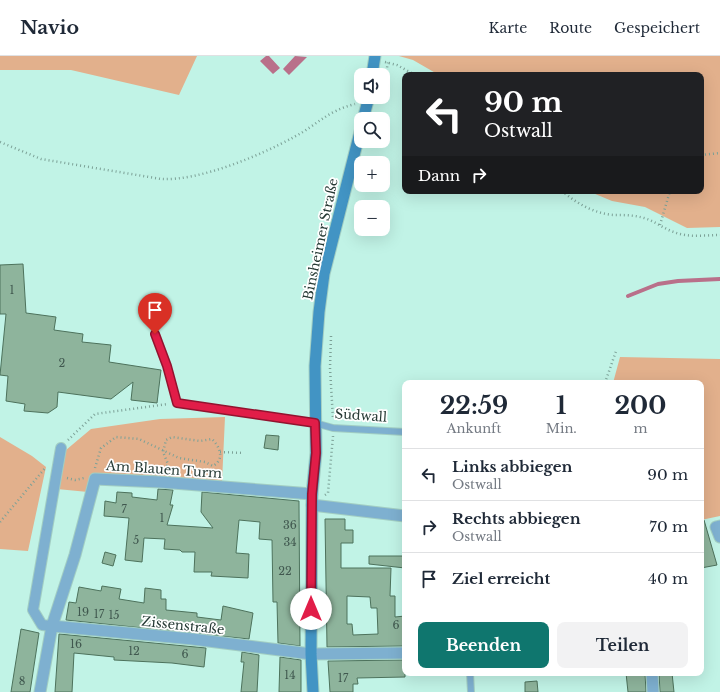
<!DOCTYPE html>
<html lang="de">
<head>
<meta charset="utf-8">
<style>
  body { margin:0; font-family:"Libre Baskerville",serif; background:#f2f2f3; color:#1f2937; height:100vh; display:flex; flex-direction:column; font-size:15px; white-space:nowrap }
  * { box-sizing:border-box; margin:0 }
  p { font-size:13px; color:#747a83 }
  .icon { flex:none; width:22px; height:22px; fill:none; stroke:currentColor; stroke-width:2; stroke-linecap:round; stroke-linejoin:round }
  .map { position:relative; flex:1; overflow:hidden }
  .drawer { position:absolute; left:402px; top:324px; width:302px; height:296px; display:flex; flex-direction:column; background:#fff; border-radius:8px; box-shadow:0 4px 16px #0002 }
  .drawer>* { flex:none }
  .banner { position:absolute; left:402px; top:16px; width:302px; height:122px; border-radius:8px; box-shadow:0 4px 16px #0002; background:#202124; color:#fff; overflow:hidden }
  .tools { position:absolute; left:354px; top:12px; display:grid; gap:8px }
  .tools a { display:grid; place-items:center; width:36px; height:36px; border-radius:8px; background:#fff; box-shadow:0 4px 16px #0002; font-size:20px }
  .pin { position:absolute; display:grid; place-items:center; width:34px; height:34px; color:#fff; margin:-41px -17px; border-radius:50% 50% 50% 0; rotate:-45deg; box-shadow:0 0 4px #0007 }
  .pin .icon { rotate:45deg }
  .me { position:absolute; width:44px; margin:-22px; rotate:0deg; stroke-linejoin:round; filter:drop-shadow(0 0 3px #0008) }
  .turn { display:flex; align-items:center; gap:14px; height:84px; padding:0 16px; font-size:18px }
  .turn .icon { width:52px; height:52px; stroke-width:2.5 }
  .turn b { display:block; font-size:28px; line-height:34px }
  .then { display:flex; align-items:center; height:38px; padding:0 16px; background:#0003; gap:8px; font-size:15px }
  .eta { display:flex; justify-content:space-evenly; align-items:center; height:68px; text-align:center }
  .eta b { font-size:24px; font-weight:700; line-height:28px }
  .cta { display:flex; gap:8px; margin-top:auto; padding:8px 16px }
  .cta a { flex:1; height:46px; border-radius:8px; background:#0f766e; color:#fff; font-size:16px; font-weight:700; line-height:46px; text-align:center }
  .cta a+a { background:#f2f2f3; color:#1f2937 }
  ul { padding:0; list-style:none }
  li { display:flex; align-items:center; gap:12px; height:52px; padding:0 16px; border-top:1px solid #e0e1e3 }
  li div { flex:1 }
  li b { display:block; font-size:15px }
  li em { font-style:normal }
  header { display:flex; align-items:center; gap:24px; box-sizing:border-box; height:56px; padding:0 20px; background:#fff; border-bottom:1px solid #e0e1e3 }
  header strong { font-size:19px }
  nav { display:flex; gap:22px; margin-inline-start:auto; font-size:14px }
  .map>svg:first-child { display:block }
</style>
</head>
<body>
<header>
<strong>Navio</strong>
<nav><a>Karte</a><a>Route</a><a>Gespeichert</a></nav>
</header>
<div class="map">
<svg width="720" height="636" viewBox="0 0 720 636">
  <rect width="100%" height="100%" fill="#c1f3e6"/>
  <path fill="#e2b08c" d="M0,0H197L179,39L71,14H0Z
    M399,0H720V171L687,172L645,151L612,145L588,135H701V19H439L413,4Z
    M620,301L720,303V460L701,464V327H613Z
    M225,361L222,426L93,419L88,436L57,433L66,394L91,373L160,363Z
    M0,381L32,400L46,411L28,495L0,493Z"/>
  <path fill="#b9708a" d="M266,0H269L280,12L273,18L260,5Z
    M295,0L307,1L289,19L283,13Z"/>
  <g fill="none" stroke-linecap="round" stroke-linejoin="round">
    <path stroke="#b9708a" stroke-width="4" d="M628,240L658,228L678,225L720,223"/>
  </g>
  <path fill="#8eb49c" stroke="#4d725c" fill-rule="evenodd" d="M23,208L26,257L56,261L54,274L83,278L82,286L111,289L109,306L161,314L157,347L131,344L133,326L111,343L58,336L57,351L48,357L24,355L25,348L6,345L8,320L0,319L6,258H0V209Z
    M266,379L279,380L278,394L264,392Z
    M158,433L173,434L170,449H173L167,469L213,472L201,456L202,436L299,445L300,590L278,587L277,546H273L272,484L259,483L260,466L239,464L236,497L249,498L248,522L211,520L212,516H194L195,496H182L180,494L164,493L165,483L144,482L142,506L125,504L129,462L104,460L105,445L116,447L117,436L132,437V441L157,444Z
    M325,463H345V474H353V487H341V512H391L390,540H395V561L405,560V590L327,591ZM347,540L370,541L371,552H377L378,578L353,579L352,568H347Z
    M701,464H704L717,509L701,512Z
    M105,496L116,499L113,510L102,507Z
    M369,500H405V512L369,508Z
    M102,530L121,533L119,543L144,547L145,532L161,534V543H166V554L197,557V561L221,564L223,550L253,557L249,583L66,564L69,546L76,547L79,531L101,535Z
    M21,573L39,577L30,636H11Z
    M59,578L206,592L204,611L172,607L114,604V601L74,597L72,636H55Z
    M242,596L259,599L257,636H241L244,606H241Z
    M280,601L301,604V636H279Z
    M405,604V621L357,622L358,628H353V636H330L328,605Z
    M626,617H645L646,636H628Z
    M659,617H672L674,636H660Z
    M537,625L538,636H525V626Z"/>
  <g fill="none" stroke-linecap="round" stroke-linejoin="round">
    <g stroke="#a2cec3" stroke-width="8">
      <path id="service" d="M155,278L167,310L177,347L315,367L333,372L405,376
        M470,617L471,636"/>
    </g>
    <g stroke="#a2cec3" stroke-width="12">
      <path id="pedestrian" d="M52,570L42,569L33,554L61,392"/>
    </g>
    <g stroke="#a2cec3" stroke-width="13">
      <path id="minor" d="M312,449L405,460
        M720,470L716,471L720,481
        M52,570L192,583L311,598L405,597
        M652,617L653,636
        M40,636L52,570L75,499L95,423L160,426L312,438"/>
    </g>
    <g stroke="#a2cec3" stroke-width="13">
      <path id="secondary" d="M372,19L375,0
        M363,63L369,41
        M313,636L311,598L312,438L316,397L315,310L319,256L324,218L361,72"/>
    </g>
    <path stroke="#7ca197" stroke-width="2.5" stroke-dasharray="1 3" stroke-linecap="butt" d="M385,6L397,9L415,19
      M383,35L388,6
      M0,86L41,103L161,123C200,125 259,100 294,81C317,69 327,55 355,48
      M701,99L720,97
      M562,135C576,147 595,158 614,159C624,159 634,159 644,162C655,165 664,173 674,176C688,182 705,179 720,179
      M660,169L670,135
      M331,280L330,312L333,363
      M605,327L616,295
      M68,384L95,358L168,348
      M220,396L244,397
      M95,412L101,392L116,381L139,383L179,402L205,406L213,410C225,403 220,391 212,383L200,385L172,381L166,384L163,396L168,408L164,416
      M67,422L75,424L84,422
      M325,439L328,437L333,380
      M0,466L46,411"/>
    <use href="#service" stroke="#7eb0d0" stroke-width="6"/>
    <use href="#pedestrian" stroke="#7eb0d0" stroke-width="10"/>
    <use href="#minor" stroke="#7eb0d0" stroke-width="11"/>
    <use href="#secondary" stroke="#4294c4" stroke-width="11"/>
  </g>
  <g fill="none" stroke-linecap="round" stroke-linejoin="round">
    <g stroke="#92132f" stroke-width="10">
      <path id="route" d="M155,278L167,310L177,347L315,367L316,397L312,438L311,553"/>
    </g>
    <use href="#route" stroke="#e11d48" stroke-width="7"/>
  </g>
  <g text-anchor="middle" stroke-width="3.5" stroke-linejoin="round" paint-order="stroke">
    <g font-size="11" fill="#40584f">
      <text x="12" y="238">1</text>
      <text x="62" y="311">2</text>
      <text x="124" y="457">7</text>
      <text x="162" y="466">1</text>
      <text x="290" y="473">36</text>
      <text x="136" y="488">5</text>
      <text x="290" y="490">34</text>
      <text x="285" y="519">22</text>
      <text x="83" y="560">19</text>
      <text x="99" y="562">17</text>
      <text x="114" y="563">15</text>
      <text x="396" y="573">6</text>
      <text x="76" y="592">16</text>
      <text x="134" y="599">12</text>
      <text x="185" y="602">6</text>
      <text x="290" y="623">14</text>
      <text x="343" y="626">17</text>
      <text x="22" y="629">8</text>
    </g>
    <g font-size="13" fill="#263a35" stroke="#fff">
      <text transform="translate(320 183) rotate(-78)" y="5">Binsheimer Straße</text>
      <text transform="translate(361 359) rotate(4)" y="5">Südwall</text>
      <text transform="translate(164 413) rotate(4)" y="5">Am Blauen Turm</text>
      <text transform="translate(183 569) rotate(6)" y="5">Zissenstraße</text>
    </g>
  </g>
</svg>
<div class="tools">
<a><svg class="icon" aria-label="sound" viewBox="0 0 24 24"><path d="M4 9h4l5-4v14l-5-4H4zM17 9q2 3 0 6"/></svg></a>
<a><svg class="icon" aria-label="search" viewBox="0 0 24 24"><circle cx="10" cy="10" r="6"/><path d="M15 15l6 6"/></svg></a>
<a>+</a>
<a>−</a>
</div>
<div class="pin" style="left:155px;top:278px;background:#d93025"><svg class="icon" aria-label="arrive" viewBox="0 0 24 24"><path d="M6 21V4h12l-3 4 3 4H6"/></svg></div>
<svg class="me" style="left:311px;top:553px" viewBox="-20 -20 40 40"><circle r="19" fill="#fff"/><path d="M0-13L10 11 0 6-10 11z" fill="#e11d48"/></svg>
<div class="banner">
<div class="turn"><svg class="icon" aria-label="left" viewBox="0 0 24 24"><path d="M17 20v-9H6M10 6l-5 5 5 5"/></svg><div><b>90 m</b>Ostwall</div></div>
<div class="then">Dann<svg class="icon" aria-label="right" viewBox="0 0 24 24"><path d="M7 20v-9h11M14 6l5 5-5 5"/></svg></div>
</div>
<section class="drawer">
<div class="eta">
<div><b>22:59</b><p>Ankunft</p></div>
<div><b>1</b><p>Min.</p></div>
<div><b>200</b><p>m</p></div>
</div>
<ul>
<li><svg class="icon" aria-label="left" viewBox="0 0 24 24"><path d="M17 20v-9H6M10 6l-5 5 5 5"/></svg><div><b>Links abbiegen</b><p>Ostwall</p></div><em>90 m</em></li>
<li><svg class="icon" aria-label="right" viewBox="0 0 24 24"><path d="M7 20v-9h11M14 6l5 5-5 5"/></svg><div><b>Rechts abbiegen</b><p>Ostwall</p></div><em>70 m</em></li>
<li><svg class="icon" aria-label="arrive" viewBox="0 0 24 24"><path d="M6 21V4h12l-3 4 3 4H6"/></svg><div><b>Ziel erreicht</b></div><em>40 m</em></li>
</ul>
<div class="cta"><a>Beenden</a><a>Teilen</a></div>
</section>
</div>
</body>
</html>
